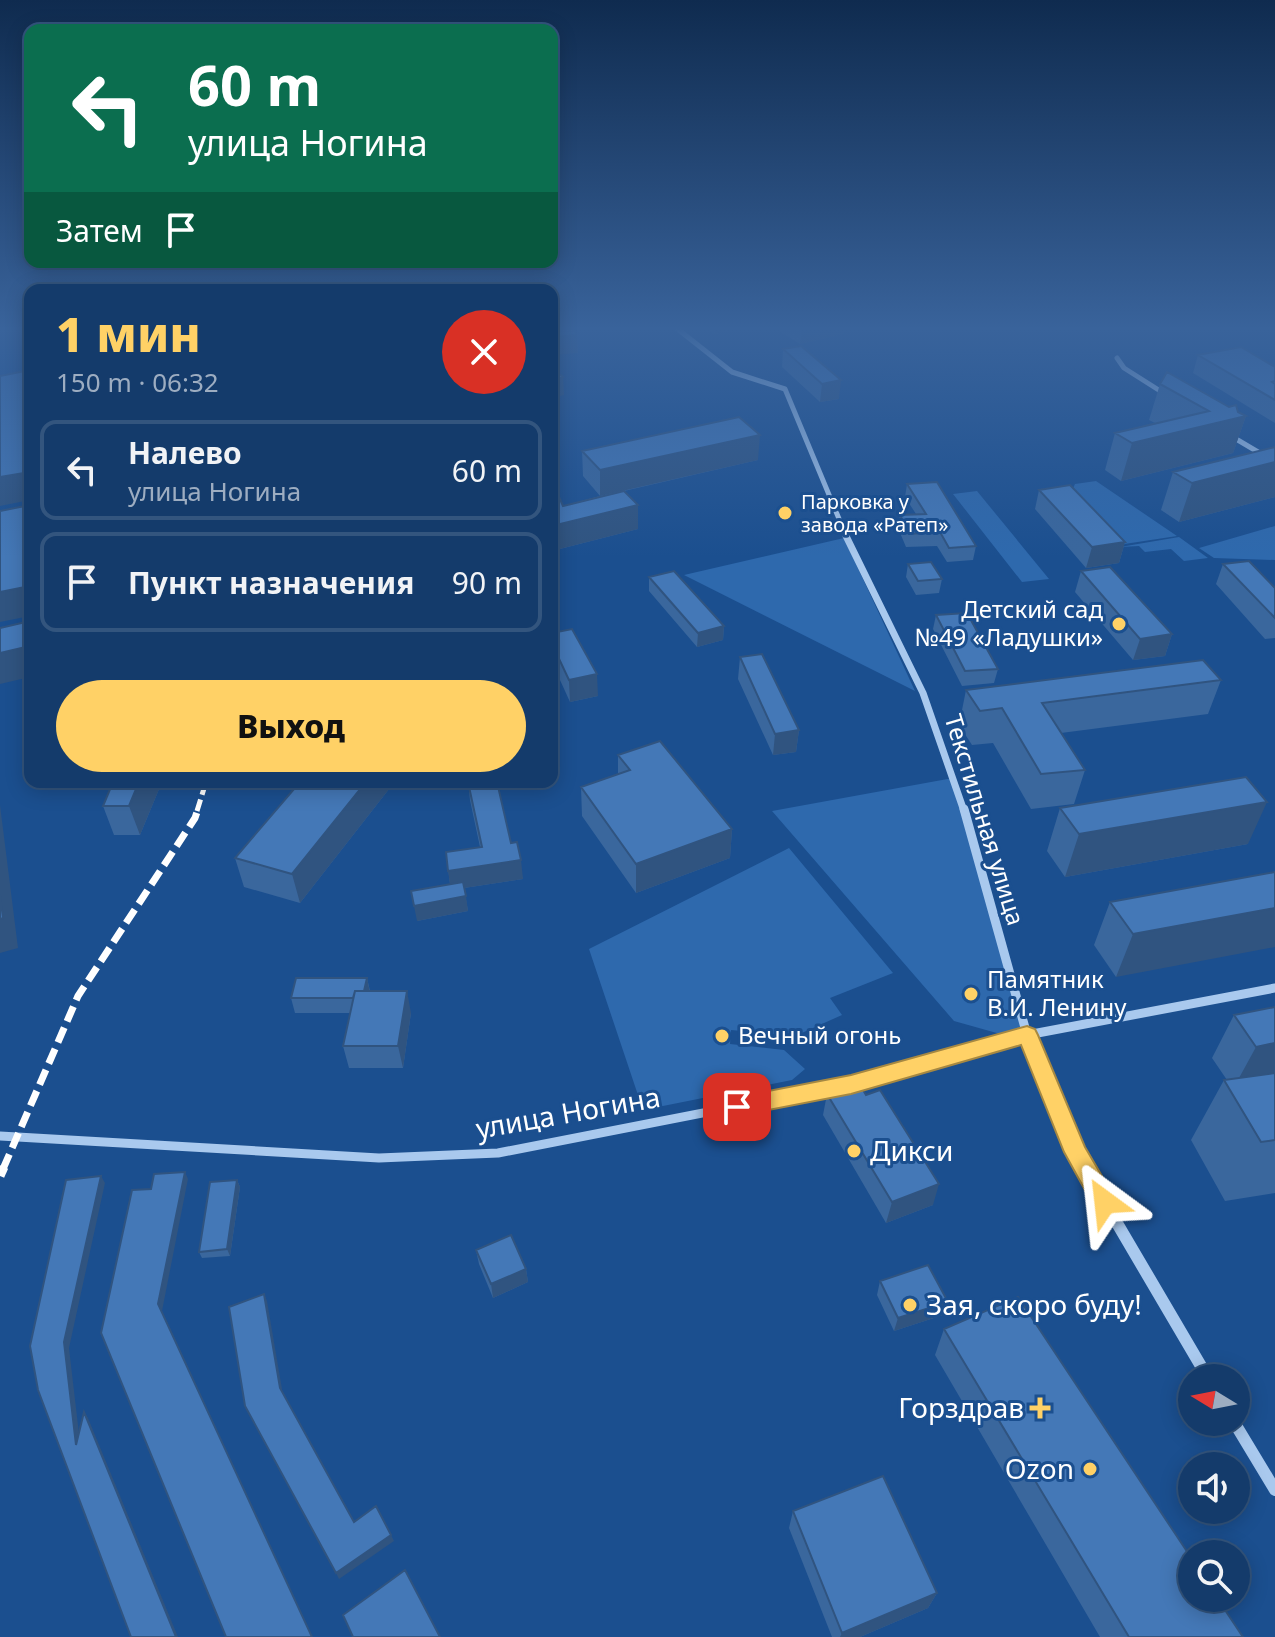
<!DOCTYPE html>
<html lang="ru">
<head>
<meta charset="utf-8">
<style>
  body { margin:0; font-family:"Noto Sans",sans-serif; background:#214673; color:#f1f3f6; height:100vh; display:flex; flex-direction:column; font-size:30px; white-space:nowrap }
  * { box-sizing:border-box; margin:0 }
  p { font-size:26px; color:#9dadc1 }
  .icon { flex:none; width:44px; height:44px; fill:none; stroke:currentColor; stroke-width:2; stroke-linecap:round; stroke-linejoin:round }
  .map { position:relative; flex:1; overflow:hidden }
  .side { position:absolute; left:24px; top:284px; width:534px; height:504px; display:flex; flex-direction:column; background:#143b6b; border-radius:16px; box-shadow:0 4px 20px #0003,0 0 0 2px #33557e }
  .side>* { flex:none }
  .banner { position:absolute; left:24px; top:24px; width:534px; height:244px; border-radius:16px; box-shadow:0 4px 20px #0003,0 0 0 2px #33557e; background:#0b6e4f; color:#fff; overflow:hidden }
  .needle { width:52px; rotate:280deg }
  .fabs { position:absolute; left:1178px; top:1364px; display:grid; gap:16px }
  .fabs a { display:grid; place-items:center; width:72px; height:72px; border-radius:50%; background:#143b6b; box-shadow:0 4px 20px #0003,0 0 0 2px #33557e; font-size:40px }
  .pin { position:absolute; display:grid; place-items:center; width:68px; height:68px; color:#fff; margin:-34px; border-radius:16px; box-shadow:0 4px 12px #0006 }
  .me { position:absolute; width:88px; margin:-44px; rotate:330deg; stroke-linejoin:round; filter:drop-shadow(0 0 6px #0008) }
  .turn { display:flex; align-items:center; gap:28px; height:168px; padding:0 32px; font-size:36px }
  .turn .icon { width:104px; height:104px; stroke-width:2.5 }
  .turn b { display:block; font-size:56px; line-height:68px }
  .then { display:flex; align-items:center; height:76px; padding:0 32px; background:#0003; gap:16px; font-size:30px }
  .round { display:grid; place-items:center; flex:none; width:84px; height:84px; border-radius:42px; background:#214673 }
  .summary { display:flex; align-items:center; justify-content:space-between; height:136px; padding:0 32px }
  h1 { font-size:48px; font-weight:800; line-height:60px; color:#ffd166 }
  .primary-button { display:flex; gap:16px; margin-top:auto; padding:16px 32px }
  .primary-button a { flex:1; height:92px; border-radius:48px; background:#ffd166; color:#111; font-size:32px; font-weight:800; line-height:92px; text-align:center }
  ul { padding:0; list-style:none }
  li { display:flex; align-items:center; gap:24px; height:100px; margin:0 16px 12px; padding:0 16px; border:4px solid #33557e; border-radius:16px }
  li div { flex:1 }
  li b { display:block; font-size:30px }
  li em { font-style:normal }
  .map>svg:first-child { display:block }
</style>
</head>
<body>
<div class="map">
<svg width="1275" height="1637" viewBox="0 0 1275 1637">
  <rect width="100%" height="100%" fill="#1b4f8f"/>
  <path fill="#2e69ad" d="M1096,481L1177,536L1118,545L1070,495L1075,484Z
    M977,491L1049,579L1022,582L953,494Z
    M1275,526V560L1214,558L1199,548Z
    M1179,537L1208,558L1184,561L1171,549L1145,552L1139,546L1120,547Z
    M844,538L915,691L684,575Z
    M953,778L1025,1041L954,1021L772,811Z
    M789,848L893,973L830,998L842,1015L795,1036L731,1030L730,1044L784,1050L805,1069L792,1080L643,1110L589,949Z"/>
  <g fill="none" stroke-linecap="round" stroke-linejoin="round">
    <path stroke="#a9c9ee" stroke-width="5" d="M675,327L732,372L785,389L847,538
      M1117,358L1124,368L1165,394
      M1231,436L1275,462"/>
    <path stroke="#a9c9ee" stroke-width="7" d="M846,536L923,693L964,811"/>
    <path stroke="#a9c9ee" stroke-width="9" d="M964,809L1027,1035L1075,1152L1085,1169
      M0,1136L379,1158L498,1153L851,1084L1027,1035L1275,988"/>
    <path stroke="#a9c9ee" stroke-width="12" d="M1084,1167L1208,1378
      M1234,1422L1275,1490"/>
    <path stroke="#fff" stroke-width="5" stroke-dasharray="12 5" stroke-linecap="butt" d="M197,811L206,782"/>
    <path stroke="#fff" stroke-width="7" stroke-dasharray="16 7" stroke-linecap="butt" d="M3,1169L78,996L195,818L198,809"/>
    <path stroke="#fff" stroke-width="9" stroke-dasharray="21 9" stroke-linecap="butt" d="M0,1176L4,1167"/>
  </g>
  <path fill="#3a679d" d="M703,327H741L715,334Z
    M773,327H844L843,334L800,344Z
    M783,349L839,399L820,402L782,367Z
    M1198,355L1275,367V423L1193,373Z
    M1160,384L1238,412L1246,416L1233,453L1121,481L1105,470L1115,433L1155,423L1149,420Z
    M1275,447V497L1179,522L1161,510L1173,472Z
    M582,451L758,460L624,491L638,529L552,551V481L563,506L600,496L583,476Z
    M907,484L976,546L973,560L947,562L937,546L906,547L898,528L900,515L916,514L905,497Z
    M1039,490L1125,542L1119,563L1086,568L1035,509Z
    M908,564L942,579L939,593L916,595L906,577Z
    M1223,564L1275,588V638L1265,639L1216,584Z
    M1081,571L1172,634L1165,656L1133,660L1075,592Z
    M649,577L724,626L723,640L697,647L649,591Z
    M936,615L998,669L994,683L962,686L933,629Z
    M552,633L598,696L570,702L555,669Z
    M740,657L799,730L796,752L773,755L738,679Z
    M1221,680L1208,714L1061,733L1085,770L1074,804L1031,809L993,743L972,745L959,725L966,690Z
    M618,755L732,829L730,858L636,893L582,816L581,787L618,774Z
    M67,782H162L140,835H114L103,806L111,787L70,788Z
    M300,782H392L393,784L300,903L244,887L235,858Z
    M468,782L511,843L523,879L464,888L468,911L417,921L450,884L446,852L480,847L470,800Z
    M1060,808L1248,844L1065,877L1047,851Z
    M1275,872L1116,977L1094,945L1110,902Z
    M367,978L370,991L411,1013L403,1068H349L343,1046L350,1013H295L291,998Z
    M1275,1007V1193L1225,1201L1191,1140L1224,1080H1227L1212,1058L1234,1015Z
    M827,1094L933,1205L886,1223L823,1115Z
    M237,1180L240,1187L230,1256L202,1258L199,1252Z
    M476,1250L526,1269L528,1282L493,1298L479,1264Z
    M880,1281L943,1315L894,1331L877,1295Z
    M944,1329L1243,1637H1100L935,1355Z
    M793,1511L937,1593L928,1608L860,1637H832L789,1528Z"/>
  <path fill="#305480" d="M715,327H741L715,334Z
    M802,327H844L843,334L800,344Z
    M577,335L578,353L552,355V337Z
    M563,377L564,395L552,398V380Z
    M841,380L839,399L820,402L822,384Z
    M1246,416L1233,453L1121,481L1132,443Z
    M760,435L758,460L600,496V470Z
    M1275,462V497L1179,522L1192,483Z
    M30,472V500L0,506V477Z
    M638,505V529L552,551V526Z
    M1125,542L1119,563L1086,568L1092,547Z
    M30,586V616L0,622V592Z
    M724,626L723,640L697,647L698,633Z
    M1172,634L1165,656L1133,660L1140,639Z
    M30,646V677L0,684V653Z
    M554,648L555,669L552,670V649Z
    M597,674L598,696L570,702L569,680Z
    M799,730L796,752L773,755L775,734Z
    M139,782H162L140,835L129,806Z
    M366,782H392L393,784L300,903L292,874Z
    M1267,802L1248,844L1065,877L1079,834Z
    M0,805L18,948L0,953Z
    M732,829L730,858L636,893V864Z
    M521,860L523,879L451,890L448,871Z
    M466,896L468,911L417,921L414,906Z
    M1275,908V947L1116,977L1133,934Z
    M367,978L370,993L363,998Z
    M407,991L411,1013L403,1068L398,1046Z
    M1275,1043V1081L1233,1089L1256,1047Z
    M185,1172L188,1179L162,1311L312,1637L158,1304Z
    M101,1176L105,1183L69,1348L81,1451L76,1445L64,1342Z
    M237,1180L240,1187L230,1256L227,1249Z
    M939,1184L933,1205L886,1223L892,1202Z
    M526,1269L528,1282L493,1298L491,1284Z
    M264,1294L267,1301L283,1395L280,1388Z
    M948,1302L943,1315L894,1331L898,1318Z
    M84,1412L88,1418L178,1637H176Z
    M391,1535L394,1541L339,1579L336,1573Z
    M937,1593L928,1608L860,1637H840L842,1633Z"/>
  <path fill="#4478b7" stroke="#305480" stroke-width="2" d="M552,327H573L577,335L552,337Z
    M801,346L841,380L822,384L783,349Z
    M1241,347L1275,367V381L1272,382L1275,384V400L1198,355Z
    M552,368L563,377L552,380Z
    M30,370V472L0,477V376Z
    M1167,372L1229,407L1236,405L1238,412L1246,416L1132,443L1115,433L1209,411L1160,384Z
    M739,417L760,435L600,470L582,451Z
    M1275,447V462L1192,483L1173,472Z
    M552,481L563,506L624,491L638,505L552,526Z
    M937,482L976,546L949,548L940,532L909,534L900,515L926,514L907,484Z
    M1070,485L1125,542L1092,547L1039,490Z
    M30,505V586L0,592V511Z
    M1249,561L1275,588V618L1223,564Z
    M931,562L942,579L918,581L908,564Z
    M1110,567L1172,634L1140,639L1081,571Z
    M674,571L724,626L698,633L649,577Z
    M967,613L998,669L965,671L936,615Z
    M30,621V646L0,653V628Z
    M572,629L597,674L569,680L554,648L552,649V633Z
    M762,654L799,730L775,734L740,657Z
    M1203,660L1221,680L1042,703L1085,770L1041,774L1002,708L980,711L966,690Z
    M660,741L732,829L636,864L581,787L630,770L618,755Z
    M1246,777L1267,802L1079,834L1060,808Z
    M113,782H139L129,806H103Z
    M300,782H366L292,874L235,858Z
    M468,782H497L511,843L517,842L521,860L448,871L446,852L482,847Z
    M1275,872V908L1133,934L1110,902Z
    M463,882L466,896L414,906L411,891Z
    M0,895L3,918L0,919Z
    M296,978H367L364,991H355L353,998H291Z
    M355,991H407L398,1046H343Z
    M1275,1007V1043L1256,1047L1234,1015Z
    M1275,1073V1140L1261,1142L1224,1080Z
    M859,1083L866,1095L880,1090L939,1184L892,1202L827,1094Z
    M185,1172L158,1304L312,1637H226L101,1333L132,1190L151,1189L154,1174Z
    M101,1176L64,1342L76,1445L84,1412L176,1637H131L38,1390L30,1346L66,1180Z
    M237,1180L227,1249L199,1252L210,1182Z
    M511,1235L526,1269L491,1284L476,1250Z
    M928,1265L948,1302L898,1318L880,1281Z
    M264,1294L280,1388L354,1522L376,1506L391,1535L336,1573L245,1406L229,1307Z
    M1018,1297L1192,1559V1598H1217L1243,1637H1129L944,1329Z
    M883,1476L937,1593L842,1633L793,1511Z
    M405,1570L440,1637H353L343,1615Z"/>
  <linearGradient id="sky" x2="0" y2="1"><stop stop-color="#0f2b4f"/><stop offset="0.59" stop-color="#39639b"/><stop offset="1" stop-color="#39639b" stop-opacity="0"/></linearGradient>
  <rect width="1275" height="557" fill="url(#sky)"/>
  <path fill="#ffd166" stroke="#a68842" stroke-width="2" d="M1027,1026L1035,1029L1038,1035L1085,1147L1113,1195L1117,1202L1113,1210L1105,1213L1096,1210L1064,1152L1021,1045L851,1094L737,1116L729,1114L726,1107L729,1100L737,1097L851,1075Z"/>
  <g fill="#ffd166" stroke="#1b4f8f" stroke-width="3">
    <circle cx="785" cy="513" r="8"/>
    <circle cx="1119" cy="624" r="8"/>
    <circle cx="971" cy="994" r="8"/>
    <circle cx="722" cy="1036" r="8"/>
    <circle cx="854" cy="1151" r="8"/>
    <circle cx="910" cy="1305" r="8"/>
    <path d="M1036 1396h8v8h8v8h-8v8h-8v-8h-8v-8h8z"/>
    <circle cx="1090" cy="1469" r="8"/>
  </g>
  <g text-anchor="middle" stroke-width="6" stroke-linejoin="round" paint-order="stroke">
    <g font-size="20" fill="#fff" stroke="#1b4f8f" text-anchor="start">
      <text x="801" y="509">Парковка у<tspan x="801" dy="23">завода «Ратеп»</tspan></text>
    </g>
    <g font-size="24" fill="#fff" stroke="#1b4f8f" text-anchor="start">
      <text x="1103" y="618" text-anchor="end">Детский сад<tspan x="1103" dy="28">№49 «Ладушки»</tspan></text>
      <text x="987" y="988">Памятник<tspan x="987" dy="28">В.И. Ленину</tspan></text>
      <text x="738" y="1044">Вечный огонь</text>
    </g>
    <g font-size="24" fill="#fff" stroke="#1b4f8f">
      <text transform="translate(984 820) rotate(73)" y="8">Текстильная улица</text>
    </g>
    <g font-size="28" fill="#fff" stroke="#1b4f8f">
      <text transform="translate(568 1113) rotate(-10)" y="10">улица Ногина</text>
    </g>
    <g font-size="28" fill="#fff" stroke="#1b4f8f" text-anchor="start">
      <text x="870" y="1161">Дикси</text>
      <text x="926" y="1315">Зая, скоро буду!</text>
      <text x="1024" y="1418" text-anchor="end">Горздрав</text>
      <text x="1074" y="1479" text-anchor="end">Ozon</text>
    </g>
  </g>
</svg>
<div class="fabs">
<a><svg class="needle" viewBox="-14 -14 28 28"><path d="M0-13l5 13h-10z" fill="#e53935"/><path d="M0 13l5-13h-10z" fill="#9dadc1"/></svg></a>
<a><svg class="icon" aria-label="sound" viewBox="0 0 24 24"><path d="M4 9h4l5-4v14l-5-4H4zM17 9q2 3 0 6"/></svg></a>
<a><svg class="icon" aria-label="search" viewBox="0 0 24 24"><circle cx="10" cy="10" r="6"/><path d="M15 15l6 6"/></svg></a>
</div>
<div class="pin" style="left:737px;top:1107px;background:#d93025"><svg class="icon" aria-label="arrive" viewBox="0 0 24 24"><path d="M6 21V4h12l-3 4 3 4H6"/></svg></div>
<svg class="me" style="left:1105px;top:1202px" viewBox="-20 -20 40 40"><path d="M0-17L14 15 0 8-14 15z" fill="#ffd166" stroke="#fff" stroke-width="4"/></svg>
<div class="banner">
<div class="turn"><svg class="icon" aria-label="left" viewBox="0 0 24 24"><path d="M17 20v-9H6M10 6l-5 5 5 5"/></svg><div><b>60 m</b>улица Ногина</div></div>
<div class="then">Затем<svg class="icon" aria-label="arrive" viewBox="0 0 24 24"><path d="M6 21V4h12l-3 4 3 4H6"/></svg></div>
</div>
<section class="side">
<div class="summary"><div><h1>1 мин</h1><p>150 m · 06:32</p></div><a class="round" style="background:#d93025;color:#fff"><svg class="icon" aria-label="close" viewBox="0 0 24 24"><path d="M6 6l12 12M18 6L6 18"/></svg></a></div>
<ul>
<li><svg class="icon" aria-label="left" viewBox="0 0 24 24"><path d="M17 20v-9H6M10 6l-5 5 5 5"/></svg><div><b>Налево</b><p>улица Ногина</p></div><em>60 m</em></li>
<li><svg class="icon" aria-label="arrive" viewBox="0 0 24 24"><path d="M6 21V4h12l-3 4 3 4H6"/></svg><div><b>Пункт назначения</b></div><em>90 m</em></li>
</ul>
<div class="primary-button"><a>Выход</a></div>
</section>
</div>
</body>
</html>
